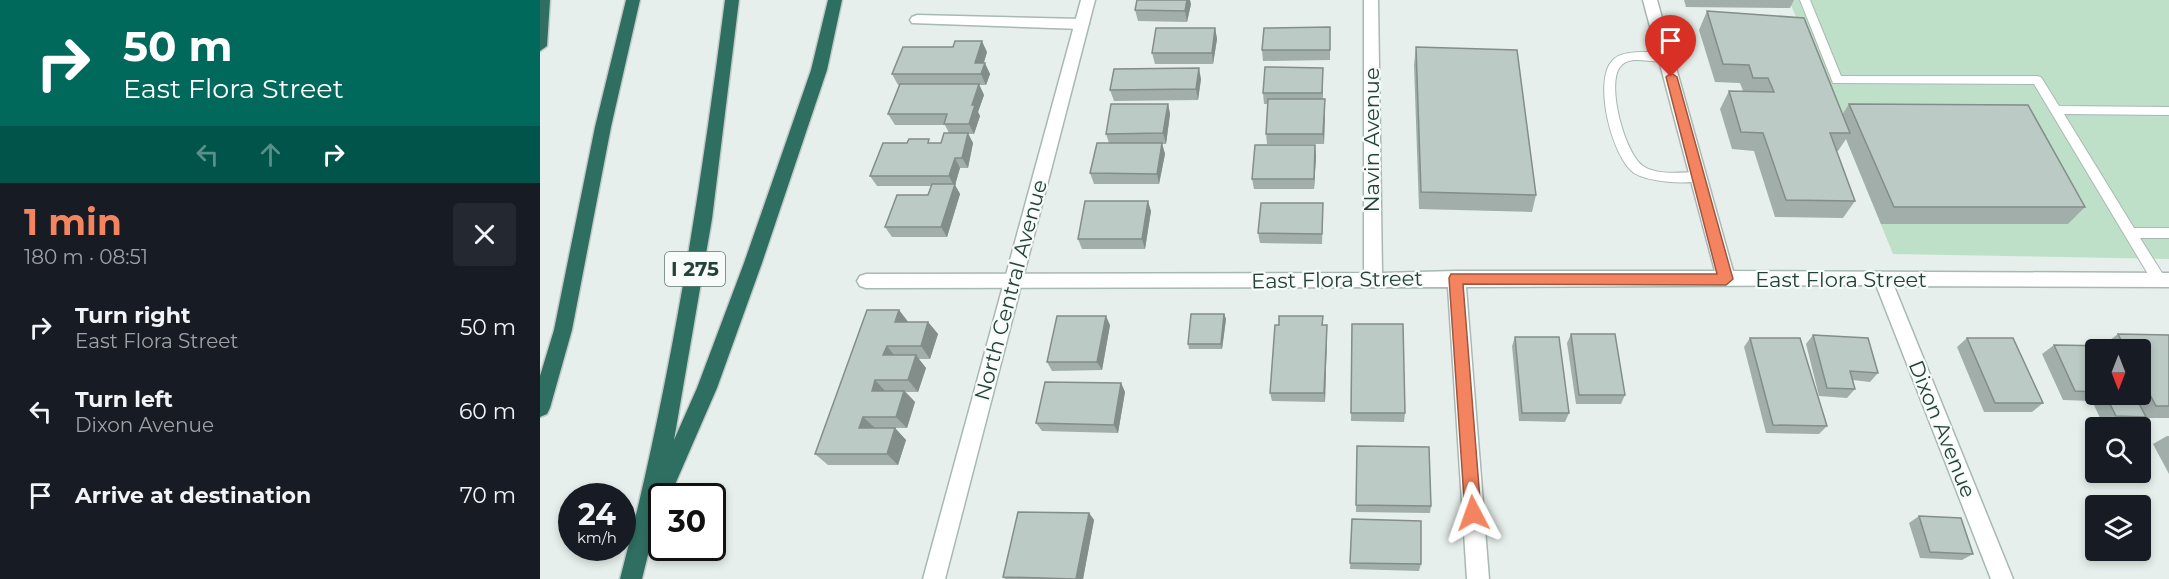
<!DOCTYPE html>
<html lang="en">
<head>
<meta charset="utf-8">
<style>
  body { margin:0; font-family:Montserrat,sans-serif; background:#242831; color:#f1f3f6; height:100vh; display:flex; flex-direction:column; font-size:22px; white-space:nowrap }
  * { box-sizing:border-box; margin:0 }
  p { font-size:20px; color:#9ea1a6 }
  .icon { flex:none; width:33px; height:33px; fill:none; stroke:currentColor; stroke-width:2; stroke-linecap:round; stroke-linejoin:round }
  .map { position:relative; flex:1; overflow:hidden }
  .details { display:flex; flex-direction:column; background:#171b24; width:540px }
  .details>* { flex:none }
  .hud { background:#00695c; color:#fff; overflow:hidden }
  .needle { width:39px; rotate:180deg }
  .controls { position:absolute; left:1545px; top:339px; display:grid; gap:12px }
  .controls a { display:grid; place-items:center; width:66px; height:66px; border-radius:6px; background:#171b24; box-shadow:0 3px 9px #0003; font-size:30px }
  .speed { position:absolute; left:18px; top:483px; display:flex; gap:12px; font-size:30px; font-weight:700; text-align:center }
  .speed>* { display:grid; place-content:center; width:78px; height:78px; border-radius:50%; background:#171b24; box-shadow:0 3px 9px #0003; line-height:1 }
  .speed small { font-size:15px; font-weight:400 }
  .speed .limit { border:3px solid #111; border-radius:9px; background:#fff; color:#111 }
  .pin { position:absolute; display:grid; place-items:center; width:51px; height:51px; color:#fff; margin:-62px -26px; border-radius:50% 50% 50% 0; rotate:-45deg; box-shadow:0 0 6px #0007 }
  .pin .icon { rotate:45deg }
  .me { position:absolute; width:66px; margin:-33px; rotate:356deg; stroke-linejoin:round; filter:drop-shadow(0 0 4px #0008) }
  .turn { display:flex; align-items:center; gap:21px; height:126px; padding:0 24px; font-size:27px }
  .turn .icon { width:78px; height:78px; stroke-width:2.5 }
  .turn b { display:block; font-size:42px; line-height:51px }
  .lanes { display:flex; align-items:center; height:57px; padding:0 24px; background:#0003; justify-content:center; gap:30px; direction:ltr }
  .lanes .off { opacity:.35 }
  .round { display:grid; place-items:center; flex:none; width:63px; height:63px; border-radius:6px; background:#242831 }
  .summary { display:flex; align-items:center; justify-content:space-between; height:102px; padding:0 24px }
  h1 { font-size:36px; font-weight:700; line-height:45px; color:#f4845f }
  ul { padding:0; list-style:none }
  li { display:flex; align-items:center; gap:18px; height:84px; padding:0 24px }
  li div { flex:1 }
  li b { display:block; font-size:22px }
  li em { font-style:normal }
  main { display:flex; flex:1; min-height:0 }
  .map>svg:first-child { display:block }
</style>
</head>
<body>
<main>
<section class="details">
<div class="hud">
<div class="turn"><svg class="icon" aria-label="right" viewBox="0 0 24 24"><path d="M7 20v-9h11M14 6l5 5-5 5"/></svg><div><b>50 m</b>East Flora Street</div></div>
<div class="lanes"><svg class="icon off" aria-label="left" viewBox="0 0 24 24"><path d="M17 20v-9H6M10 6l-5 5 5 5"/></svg><svg class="icon off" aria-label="ahead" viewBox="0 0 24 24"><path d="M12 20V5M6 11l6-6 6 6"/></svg><svg class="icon" aria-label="right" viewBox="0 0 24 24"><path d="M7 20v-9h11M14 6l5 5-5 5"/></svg></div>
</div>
<div class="summary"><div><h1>1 min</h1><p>180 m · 08:51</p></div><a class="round"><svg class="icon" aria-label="close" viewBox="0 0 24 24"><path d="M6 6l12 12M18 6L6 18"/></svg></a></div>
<ul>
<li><svg class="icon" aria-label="right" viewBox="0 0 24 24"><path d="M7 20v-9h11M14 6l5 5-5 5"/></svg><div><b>Turn right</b><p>East Flora Street</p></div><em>50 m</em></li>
<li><svg class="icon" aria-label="left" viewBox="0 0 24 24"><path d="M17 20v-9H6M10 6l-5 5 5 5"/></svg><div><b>Turn left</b><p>Dixon Avenue</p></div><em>60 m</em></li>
<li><svg class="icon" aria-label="arrive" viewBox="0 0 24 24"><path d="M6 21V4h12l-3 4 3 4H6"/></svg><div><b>Arrive at destination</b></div><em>70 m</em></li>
</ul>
</section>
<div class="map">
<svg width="1629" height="579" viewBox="0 0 1629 579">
  <rect width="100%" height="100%" fill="#e6efeb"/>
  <path fill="#bfe0c8" d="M1249,0H1629V259L1353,254Z"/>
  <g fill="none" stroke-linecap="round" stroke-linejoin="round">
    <g stroke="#a8b8b2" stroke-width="2">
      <path id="service" d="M1260,0H1270L1301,76H1497L1501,77L1519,106L1629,107V115L1524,114L1594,228H1629V238H1600L1624,276L1626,280L1624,284H1614L1494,84L1293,83Z
        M1107,52L1126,53L1132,57C1120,69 1092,51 1080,67C1066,85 1085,154 1103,166C1118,176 1142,172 1158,172L1164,177L1162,180C1147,185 1108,182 1094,173C1072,157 1053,82 1072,61C1079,52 1096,52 1107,52Z"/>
    </g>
    <g stroke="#a8b8b2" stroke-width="3">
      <path id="minor" d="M824,0H838L842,273L916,271H1175L1103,0H1117L1193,271L1629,273V287L1354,286L1473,579H1451L1336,285L926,287L949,579H927L908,287L326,288L320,286L317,281L320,276L326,274L824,273Z
        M377,15L542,19L549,24L542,29L372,23L370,20L372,17Z"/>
    </g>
    <g stroke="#a8b8b2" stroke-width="3">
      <path id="tertiary" d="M541,0H555L405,579H383Z"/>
    </g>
    <g stroke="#c2cac8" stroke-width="3">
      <path id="motorway" d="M0,0H10L7,46L0,51Z
        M86,0H100L71,127L32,330L10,408L7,414L0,417V376L14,330L55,127Z
        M185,0H199L172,219L134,440L157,388L204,263L271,70L288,0H302L287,70L222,263L177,388L130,496H122V509L119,510L102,579H80C130,388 160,195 185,0Z"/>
    </g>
    <use href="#service" fill="#fff" fill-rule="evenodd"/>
    <use href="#minor" fill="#fff" fill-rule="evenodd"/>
    <use href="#tertiary" fill="#fff" fill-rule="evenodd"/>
    <use href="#motorway" fill="#2f6f62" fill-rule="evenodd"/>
  </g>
  <path fill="#a1aea9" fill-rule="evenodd" d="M1144,0H1254L1250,8L1146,7Z
    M651,4L647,22L598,21L595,10Z
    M1167,11L1302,115L1309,104L1545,207L1528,224H1341L1306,139L1298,151H1296L1315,201L1303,218L1235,217L1214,151L1192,149L1180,109L1189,91H1203L1200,83L1175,82L1159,30Z
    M675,28L677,39L673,64H615L612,53Z
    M790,38V60L723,61L722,50Z
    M876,47L996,195L992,212L879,209L874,65Z
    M447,52L444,63L450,74L446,85H439L444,95L438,112L440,116L434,134H428L433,143L428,168H420L415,185L420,194L407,237H352L345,227L388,195L391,186H337L330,176L391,143H401L409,133L405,125H355L348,114L360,85H358L352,74Z
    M783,68V99L785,110L784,144H727L726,134L728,104H724L723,93Z
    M661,79L658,100L574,101L570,90Z
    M628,104L630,114L626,144H622L625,154L619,184H554L550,173L569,143L566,134Z
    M775,145L776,156L774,189H714L712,179Z
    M611,211L605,249H542L538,239Z
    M783,213L782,244L720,243L718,233Z
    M359,310L368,322H388L398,334L390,359H378L386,368L378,392H366L375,402L367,428H335H355L366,440L358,465H288L275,454Z
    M684,314L686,319L682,349H649L648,344Z
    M783,316V325H787V334L785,402L732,401L730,393L739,325Z
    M812,324L865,413L864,422L811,421Z
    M570,325L562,370L512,371L507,362Z
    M1031,334L1085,395L1081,404H1036L1027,343Z
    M1578,334L1629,335V418H1605L1592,425L1563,424L1552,401L1523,400L1502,354L1514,345L1562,346ZM1556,350H1600V394H1556Z
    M1273,335L1338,373L1330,382L1313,380L1315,389L1307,398L1279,396L1266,344Z
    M975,337L1029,413L1025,422L979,421L972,346Z
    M1210,338L1287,426L1279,434L1226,433L1204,347Z
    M1427,338L1503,403L1492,412H1444L1417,347Z
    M581,383L585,392L578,433L502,431L496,423Z
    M1627,436H1629V474L1613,444Z
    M817,446L891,506L890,513L816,512Z
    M549,513L554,520L543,579H465L463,577Z
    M1379,516L1433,554L1422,560L1380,558L1369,523Z
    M812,519L881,564L879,571L810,569Z"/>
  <path fill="#838d89" d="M647,0H650L651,4L647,22L645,11Z
    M675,28L677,39L673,64L672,53Z
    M442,41L447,52L440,74L435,63Z
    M445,63L450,74L446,85L441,74Z
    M659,68L661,79L658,100L656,89Z
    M439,84L444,95L438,112L440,116L434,134L429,124L432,105Z
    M785,99V110L784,144L783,134Z
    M628,104L630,114L626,144L623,133Z
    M428,133L433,143L428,168L422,158Z
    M622,143L625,154L619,184L617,174Z
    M775,145L776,156L774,189V179Z
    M415,158L420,168L415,185L420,194L407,237L401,227L414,186L409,176Z
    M608,201L611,211L605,249L602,239Z
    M359,310L369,323L355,322Z
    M684,314L686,319L682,349L681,344Z
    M566,316L570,325L562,370L557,362Z
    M388,322L398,334L390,359L381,346Z
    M787,325V334L785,402L784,393Z
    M347,346L357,359L343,355Z
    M376,355L386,368L378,392L368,380Z
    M335,380L346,392L332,391Z
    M581,383L585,392L578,433L574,425Z
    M364,391L375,402L367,428L356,417Z
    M323,417L335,428H319Z
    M355,428L366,440L358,465L347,454Z
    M549,513L554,520L543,579H536Z"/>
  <path fill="#bbcac4" stroke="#838d89" stroke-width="1.5" d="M597,0H647L645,11L595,10Z
    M1167,11L1264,18L1310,133H1290L1315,201L1246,200L1223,133L1201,132L1189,91L1234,92L1228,78H1213L1209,65L1183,64Z
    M790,27V50H722L724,28Z
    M616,28H675L672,53H612Z
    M415,41H442L435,63H445L441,74H352L363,47H413Z
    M876,47L977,50L996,195L881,192Z
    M725,67L783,68L782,93H723Z
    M659,68L656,89L570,90L574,69Z
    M360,84H439L432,105H435L429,124H404L407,114H348Z
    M728,99H785L783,134H726Z
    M571,104H628L623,133L566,134Z
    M1309,104L1488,105L1545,207H1354Z
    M404,133H428L422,158H415L409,176H330L343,143H367L369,139H389L388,143H401Z
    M557,143H622L617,174L550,173Z
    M715,145H775L774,179H712Z
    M392,184H415L401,227H345L357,195H388Z
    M545,201H608L602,239H538Z
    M721,203H783L782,234L718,233Z
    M327,310H359L355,322H388L381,346H347L343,355H376L368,380H335L332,391H364L356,417H323L319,428H355L347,454H275Z
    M651,314H684L681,344H648Z
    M517,316H566L557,362H507Z
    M739,316H783L782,325H787L784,393H730L735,325H739Z
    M812,324H863L865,413H811Z
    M1031,334H1075L1085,395H1039Z
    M1578,334L1629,335V406H1616L1600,376V350H1586Z
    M1273,335L1328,338L1338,373L1310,371L1315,389L1287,388Z
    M975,337H1019L1029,413H982Z
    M1210,338H1260L1287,426L1233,425Z
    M1427,338H1473L1503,403H1455Z
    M1514,345L1570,346L1572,350H1556V392L1535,391Z
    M505,382L581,383L574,425L496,423Z
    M1565,394H1594L1606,417L1576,416Z
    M817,446L889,447L891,506L816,505Z
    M478,512L549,513L536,579L463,577Z
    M1379,516L1421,518L1433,554L1390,552Z
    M812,519L881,521V564L810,563Z"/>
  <path fill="#f4845f" stroke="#9f563e" stroke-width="1.5" d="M1131,73L1137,77L1193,279L1186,285L923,284L941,513L939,518L933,520L928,518L925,513L909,278L911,274H1177L1126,77Z"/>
  <g text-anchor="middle" stroke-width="4.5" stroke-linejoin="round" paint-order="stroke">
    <rect fill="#f7fbf9" stroke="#637a73" stroke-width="1.5" x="125" y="252" width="60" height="34" rx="4.5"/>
    <g font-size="20" font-weight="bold" fill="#24423a">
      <text x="155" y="276">I 275</text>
    </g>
    <g font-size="21" fill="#24423a" stroke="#f7fbf9">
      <text transform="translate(832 140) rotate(-90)" y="7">Navin Avenue</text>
      <text transform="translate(797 280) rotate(-1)" y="7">East Flora Street</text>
      <text x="1301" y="287">East Flora Street</text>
      <text transform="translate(471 290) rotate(-75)" y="7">North Central Avenue</text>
      <text transform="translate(1402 429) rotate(68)" y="7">Dixon Avenue</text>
    </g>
  </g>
</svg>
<div class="controls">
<a><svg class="needle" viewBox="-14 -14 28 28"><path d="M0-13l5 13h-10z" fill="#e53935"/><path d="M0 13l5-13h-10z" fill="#9ea1a6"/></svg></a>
<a><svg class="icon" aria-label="search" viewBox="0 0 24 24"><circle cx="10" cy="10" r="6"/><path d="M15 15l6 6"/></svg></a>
<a><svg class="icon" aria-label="layers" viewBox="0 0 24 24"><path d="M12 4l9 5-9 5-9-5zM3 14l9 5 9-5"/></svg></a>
</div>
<div class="speed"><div>24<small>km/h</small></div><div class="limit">30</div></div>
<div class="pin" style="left:1131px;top:77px;background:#d93025"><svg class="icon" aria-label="arrive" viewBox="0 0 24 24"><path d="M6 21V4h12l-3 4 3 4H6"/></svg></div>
<svg class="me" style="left:933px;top:513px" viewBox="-20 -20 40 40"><path d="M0-17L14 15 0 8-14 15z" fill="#f4845f" stroke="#fff" stroke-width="4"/></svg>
</div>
</main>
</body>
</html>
